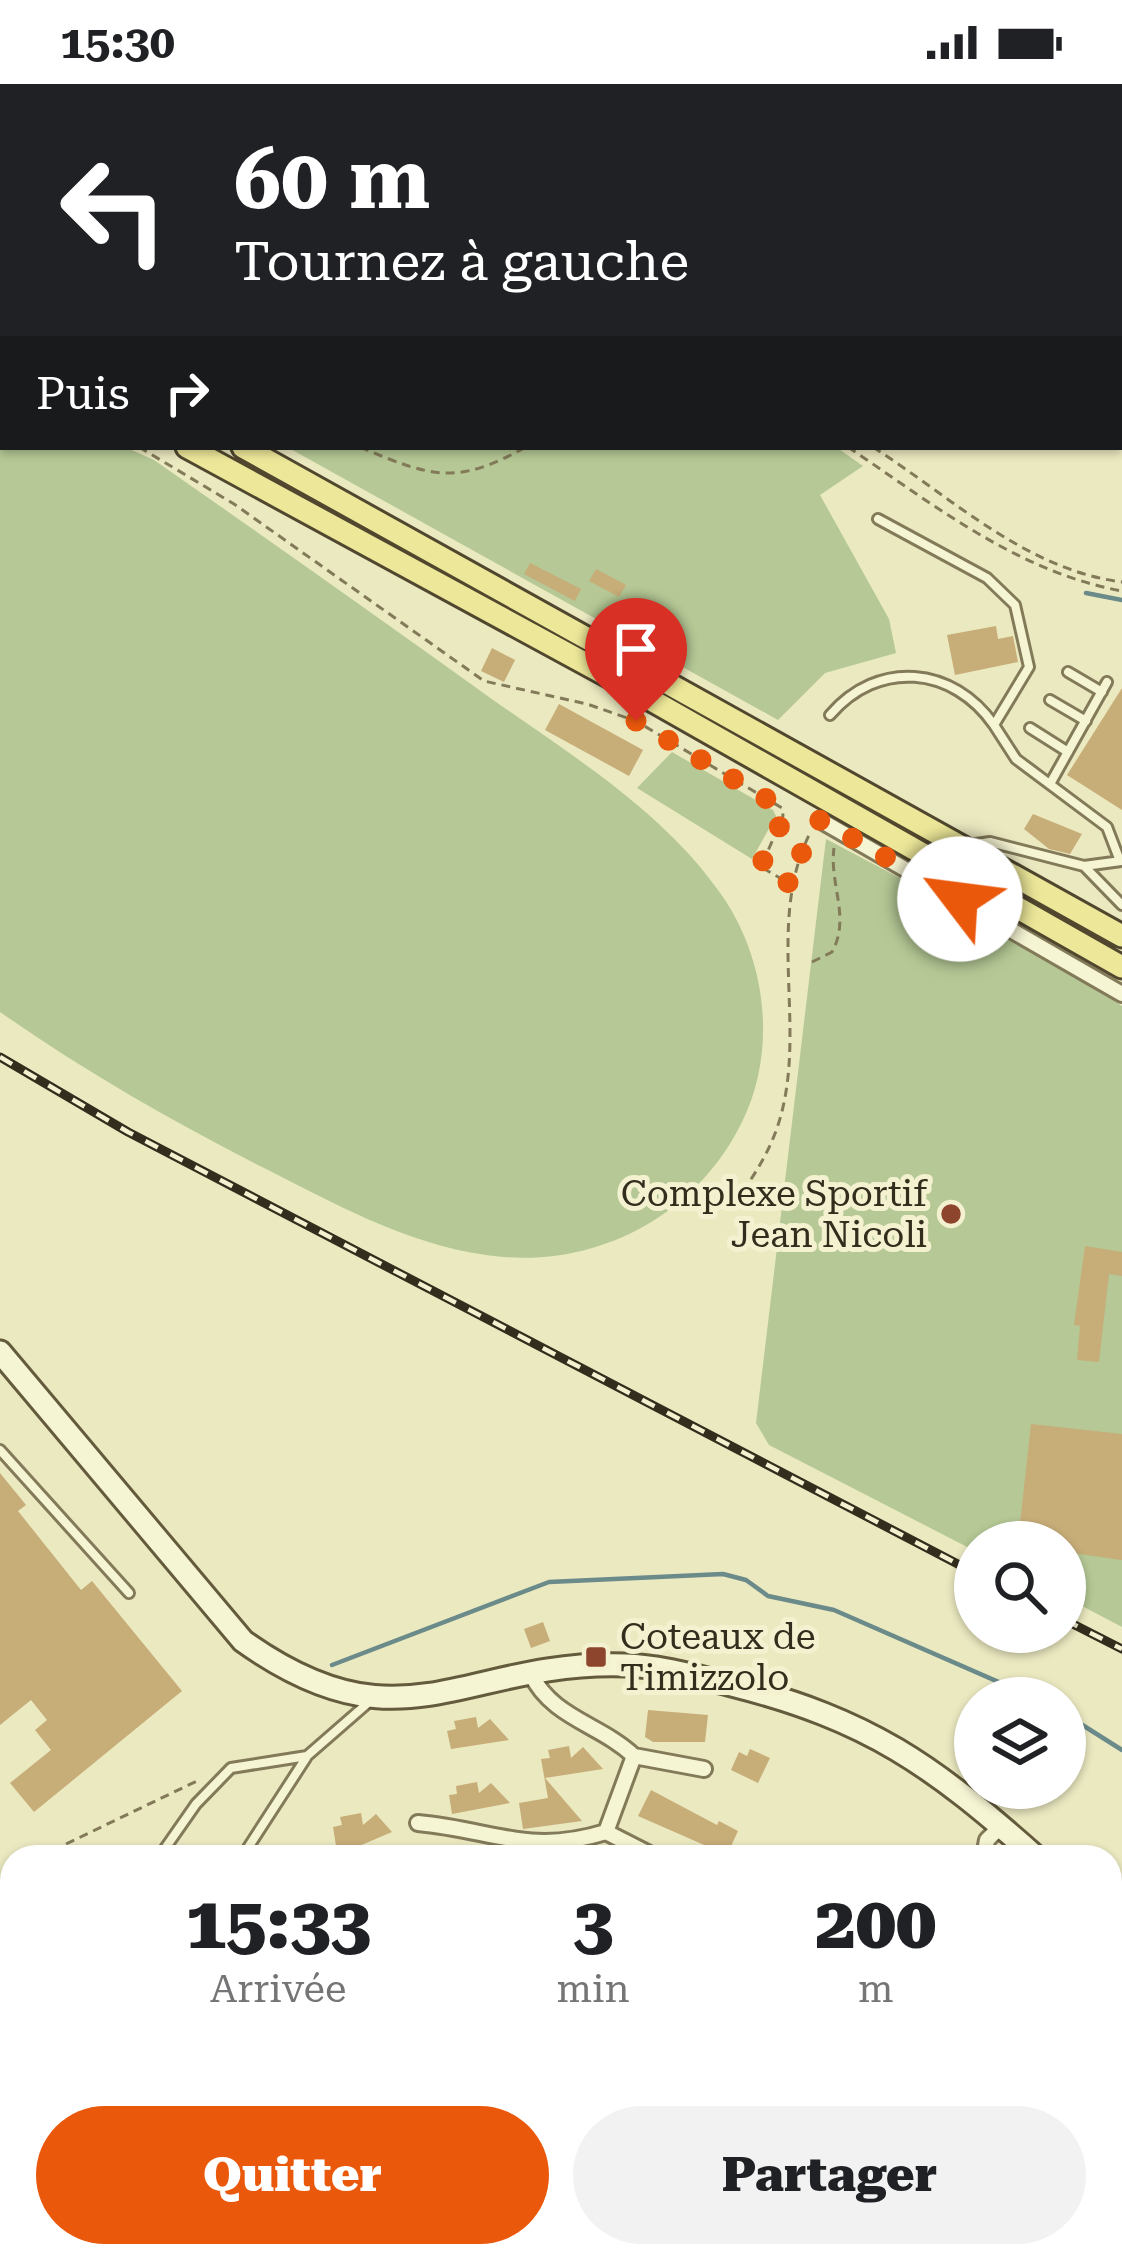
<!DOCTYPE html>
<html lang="fr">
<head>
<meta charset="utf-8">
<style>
  body { margin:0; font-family:"Roboto Serif",serif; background:#f2f2f2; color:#202124; height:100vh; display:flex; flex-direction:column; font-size:45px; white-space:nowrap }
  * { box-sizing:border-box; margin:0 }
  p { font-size:39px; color:#757577 }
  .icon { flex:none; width:66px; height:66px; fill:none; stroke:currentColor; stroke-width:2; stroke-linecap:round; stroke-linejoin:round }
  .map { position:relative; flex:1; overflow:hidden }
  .sheet { position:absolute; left:0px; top:1761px; width:1122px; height:423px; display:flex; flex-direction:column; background:#fff; border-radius:36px 36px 0 0; box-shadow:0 3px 9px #0004 }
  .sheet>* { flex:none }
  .banner { position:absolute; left:0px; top:0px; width:1122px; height:366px; box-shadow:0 3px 9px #0004; background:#202124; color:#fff; overflow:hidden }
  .controls { position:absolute; left:954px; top:1437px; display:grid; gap:24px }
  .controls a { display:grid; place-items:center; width:132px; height:132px; border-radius:50%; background:#fff; box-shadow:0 3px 9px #0004; font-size:60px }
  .pin { position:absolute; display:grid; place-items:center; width:102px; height:102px; color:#fff; margin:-123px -51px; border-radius:50% 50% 50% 0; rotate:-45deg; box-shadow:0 0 12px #0007 }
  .pin .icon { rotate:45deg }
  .me { position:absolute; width:132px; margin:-66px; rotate:300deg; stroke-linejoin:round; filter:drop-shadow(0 0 9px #0008) }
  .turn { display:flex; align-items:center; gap:42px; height:252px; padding:0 36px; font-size:54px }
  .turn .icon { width:156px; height:156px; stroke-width:2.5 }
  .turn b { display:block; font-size:84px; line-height:102px }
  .then { display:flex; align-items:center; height:114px; padding:0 36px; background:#0003; gap:24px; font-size:45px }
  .eta { display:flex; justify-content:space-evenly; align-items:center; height:204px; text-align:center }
  .eta b { font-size:72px; font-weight:800; line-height:84px }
  .button { display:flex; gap:24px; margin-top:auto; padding:24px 36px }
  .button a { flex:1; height:138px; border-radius:72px; background:#ea580c; color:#fff; font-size:48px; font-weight:800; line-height:138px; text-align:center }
  .button a+a { background:#f2f2f2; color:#202124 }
  .status { display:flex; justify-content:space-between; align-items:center; height:84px; padding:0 60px; background:#fff; direction:ltr }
  .status svg { height:33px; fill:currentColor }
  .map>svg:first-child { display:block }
</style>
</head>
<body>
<div class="status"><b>15:30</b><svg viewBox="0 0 49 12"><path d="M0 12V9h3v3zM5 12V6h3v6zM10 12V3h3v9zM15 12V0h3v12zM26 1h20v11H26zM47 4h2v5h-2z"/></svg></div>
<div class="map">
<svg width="1122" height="2183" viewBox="0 0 1122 2183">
  <rect width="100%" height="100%" fill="#ebe9c0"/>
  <path fill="#dbe0ae" d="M0,0L114,3H3V206Z"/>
  <path fill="#b5c895" d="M111,0H330L334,3H114Z
    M0,311L3,363H125L154,376C266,454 378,533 489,613C572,672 664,727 723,813C767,878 777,967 742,1038C695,1134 592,1187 486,1171C405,1160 330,1117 258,1081C168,1035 83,986 0,928Z
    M287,363H836L863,382L820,411L889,535L896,569L825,589L778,636Z
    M672,668L773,726L776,732L752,775L637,704Z
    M826,755L1019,857L1122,922V1543L1065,1513V1458H975V1467L769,1361L756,1339Z
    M12,1920V1990L5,2000L0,1997V1936Z"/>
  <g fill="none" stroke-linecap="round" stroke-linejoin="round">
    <path stroke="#6b8a8a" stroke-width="4.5" d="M1086,509L1122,516
      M332,1581L549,1498L723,1490L746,1496L768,1512L834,1526L1035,1614
      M1065,1630L1122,1666"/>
  </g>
  <path fill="#c7ad78" d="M530,479L581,505L575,517L524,490Z
    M596,485L626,501L619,513L589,497Z
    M996,542L998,555L1013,552L1018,578L955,591L947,551Z
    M492,564L515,576L504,598L481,587Z
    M1122,604V726L1067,691Z
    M559,620L643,666L629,692L545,646Z
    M1033,730L1082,750L1070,770L1049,765L1024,745Z
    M1085,1162L1122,1168V1192L1109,1190L1099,1278L1077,1276L1080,1242L1074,1241Z
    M1031,1340L1122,1350V1476L1065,1468V1458H1018Z
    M0,1389L26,1421L18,1427L81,1506L92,1497L182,1607L34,1728L10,1699L51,1666L35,1646L47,1636L31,1616L0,1641Z
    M543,1538L550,1557L531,1564L524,1545Z
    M648,1626L708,1631L705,1658H653L645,1653Z
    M476,1633L478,1644L490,1635L509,1656L451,1665L447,1647L456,1645L454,1637Z
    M569,1662L571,1674L583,1663L603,1685L545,1694L582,1737L523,1745L519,1719L548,1714L541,1675L550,1674L548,1666Z
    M750,1665L770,1674L758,1699L731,1686L739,1668L747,1672Z
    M477,1698L479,1709L491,1699L510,1719L452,1730L449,1711L457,1710L456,1702Z
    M651,1706L717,1741L719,1737L738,1747L727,1771L638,1732Z
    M361,1729L363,1741L376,1730L392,1748L359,1762H336L333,1743L342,1741L340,1733Z"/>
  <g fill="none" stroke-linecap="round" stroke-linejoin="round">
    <g stroke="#837a59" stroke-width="14">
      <path id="lane" d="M391,0L395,3
        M498,3L502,0
        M878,435L987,494L1015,521L1029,583L994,641L1016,675L1107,743L1120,777
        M1068,588L1102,608
        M1050,616L1086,637
        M830,631C878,575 953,582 994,641
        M1030,644L1068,668
        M1050,700L1107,598
        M969,761L990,758L1084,782L1122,821
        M1084,782L1121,777
        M0,1366L129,1509
        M159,1773L196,1720L231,1684L307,1672L369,1618
        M242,1773L306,1674
        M268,2183L269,2172
        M546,2183L548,2172
        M592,2183L594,2172"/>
    </g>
    <g stroke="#837a59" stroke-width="20">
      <path id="street" d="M820,736L1122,910
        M634,1672L704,1685
        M418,1739C494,1746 528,1772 606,1748L634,1672C600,1640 552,1634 531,1590
        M606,1748L655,1773
        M984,1773L987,1756L1001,1742
        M1110,2017L1122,2051
        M1110,2150L1122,2153
        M1037,2172H1058"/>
    </g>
    <g stroke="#645b3d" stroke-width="27">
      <path id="secondary" d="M0,1268L243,1557C403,1671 462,1576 625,1581C661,1582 698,1593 732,1601C870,1636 932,1681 1036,1773
        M1110,1838L1122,1854"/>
    </g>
    <g stroke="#51472e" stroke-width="27">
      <path id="primary" d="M0,228L3,230
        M0,262L3,263
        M187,363L623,600L1122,883
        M243,363L1122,852"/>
    </g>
    <path stroke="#837a59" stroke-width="3" stroke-dasharray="9 6" stroke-linecap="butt" d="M351,0L355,3
      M0,194L3,196
      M0,284L3,286
      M139,363L234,420L484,597L587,620L636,637L782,724L783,732L761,783L792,801
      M360,363C431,393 456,402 526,363
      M848,363C934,421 1018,488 1122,507
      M873,363C952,414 1027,486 1122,498
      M812,878L832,868C851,834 829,800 834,764
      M734,1120C754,1092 772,1065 781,1031C806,939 766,838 810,749
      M39,1773L199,1696
      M0,1799L12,1790
      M0,2045L12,2054
      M774,2172L778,2183
      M23,2183L27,2172"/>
    <use href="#lane" stroke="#f6f5d3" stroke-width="8"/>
    <use href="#street" stroke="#f6f5d3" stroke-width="14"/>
    <use href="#secondary" stroke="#f6f5d3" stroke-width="21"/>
    <use href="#primary" stroke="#ede899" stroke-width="21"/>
    <g stroke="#332d1d" stroke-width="9">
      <path id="rail" d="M0,973L128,1048L975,1489
        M1065,1536L1122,1565"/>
    </g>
    <use href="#rail" stroke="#f3f1cf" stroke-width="4.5" stroke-dasharray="14" stroke-linecap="butt"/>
  </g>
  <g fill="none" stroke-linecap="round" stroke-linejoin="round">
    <path stroke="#ea580c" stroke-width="21" stroke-dasharray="0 37.8" d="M636,637L782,724C784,747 766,762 761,783L792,801L804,761L820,736L960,815"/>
  </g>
  <g fill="#8e452d" stroke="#f3f1cf" stroke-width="4.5">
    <circle cx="951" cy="1130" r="12"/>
    <rect x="584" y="1561" width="24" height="24" rx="6"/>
  </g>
  <g text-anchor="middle" stroke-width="10" stroke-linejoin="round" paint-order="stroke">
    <g font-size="36" fill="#332d1d" stroke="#f3f1cf" text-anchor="end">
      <text x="927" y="1122">Complexe Sportif<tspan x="927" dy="41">Jean Nicoli</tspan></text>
      <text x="620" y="1565" text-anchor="start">Coteaux de<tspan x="620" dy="41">Timizzolo</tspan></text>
    </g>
  </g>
</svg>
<div class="controls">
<a><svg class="icon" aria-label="search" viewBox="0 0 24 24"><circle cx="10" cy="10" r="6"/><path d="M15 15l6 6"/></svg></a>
<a><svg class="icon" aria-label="layers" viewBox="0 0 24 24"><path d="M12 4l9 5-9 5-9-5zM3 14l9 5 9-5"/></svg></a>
</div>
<div class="pin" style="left:636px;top:637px;background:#d93025"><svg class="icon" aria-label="arrive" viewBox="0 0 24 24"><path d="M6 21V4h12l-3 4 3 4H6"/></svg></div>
<svg class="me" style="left:960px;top:815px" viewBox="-20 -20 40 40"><circle r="19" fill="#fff"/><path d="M0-13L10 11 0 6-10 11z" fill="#ea580c"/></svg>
<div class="banner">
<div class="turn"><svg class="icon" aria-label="left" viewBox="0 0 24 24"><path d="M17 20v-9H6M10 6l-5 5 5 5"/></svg><div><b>60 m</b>Tournez à gauche</div></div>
<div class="then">Puis<svg class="icon" aria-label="right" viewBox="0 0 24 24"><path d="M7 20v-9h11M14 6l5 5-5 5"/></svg></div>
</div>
<section class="sheet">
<div class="eta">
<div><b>15:33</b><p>Arrivée</p></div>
<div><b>3</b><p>min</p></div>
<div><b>200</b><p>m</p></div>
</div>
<div class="button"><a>Quitter</a><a>Partager</a></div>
</section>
</div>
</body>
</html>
